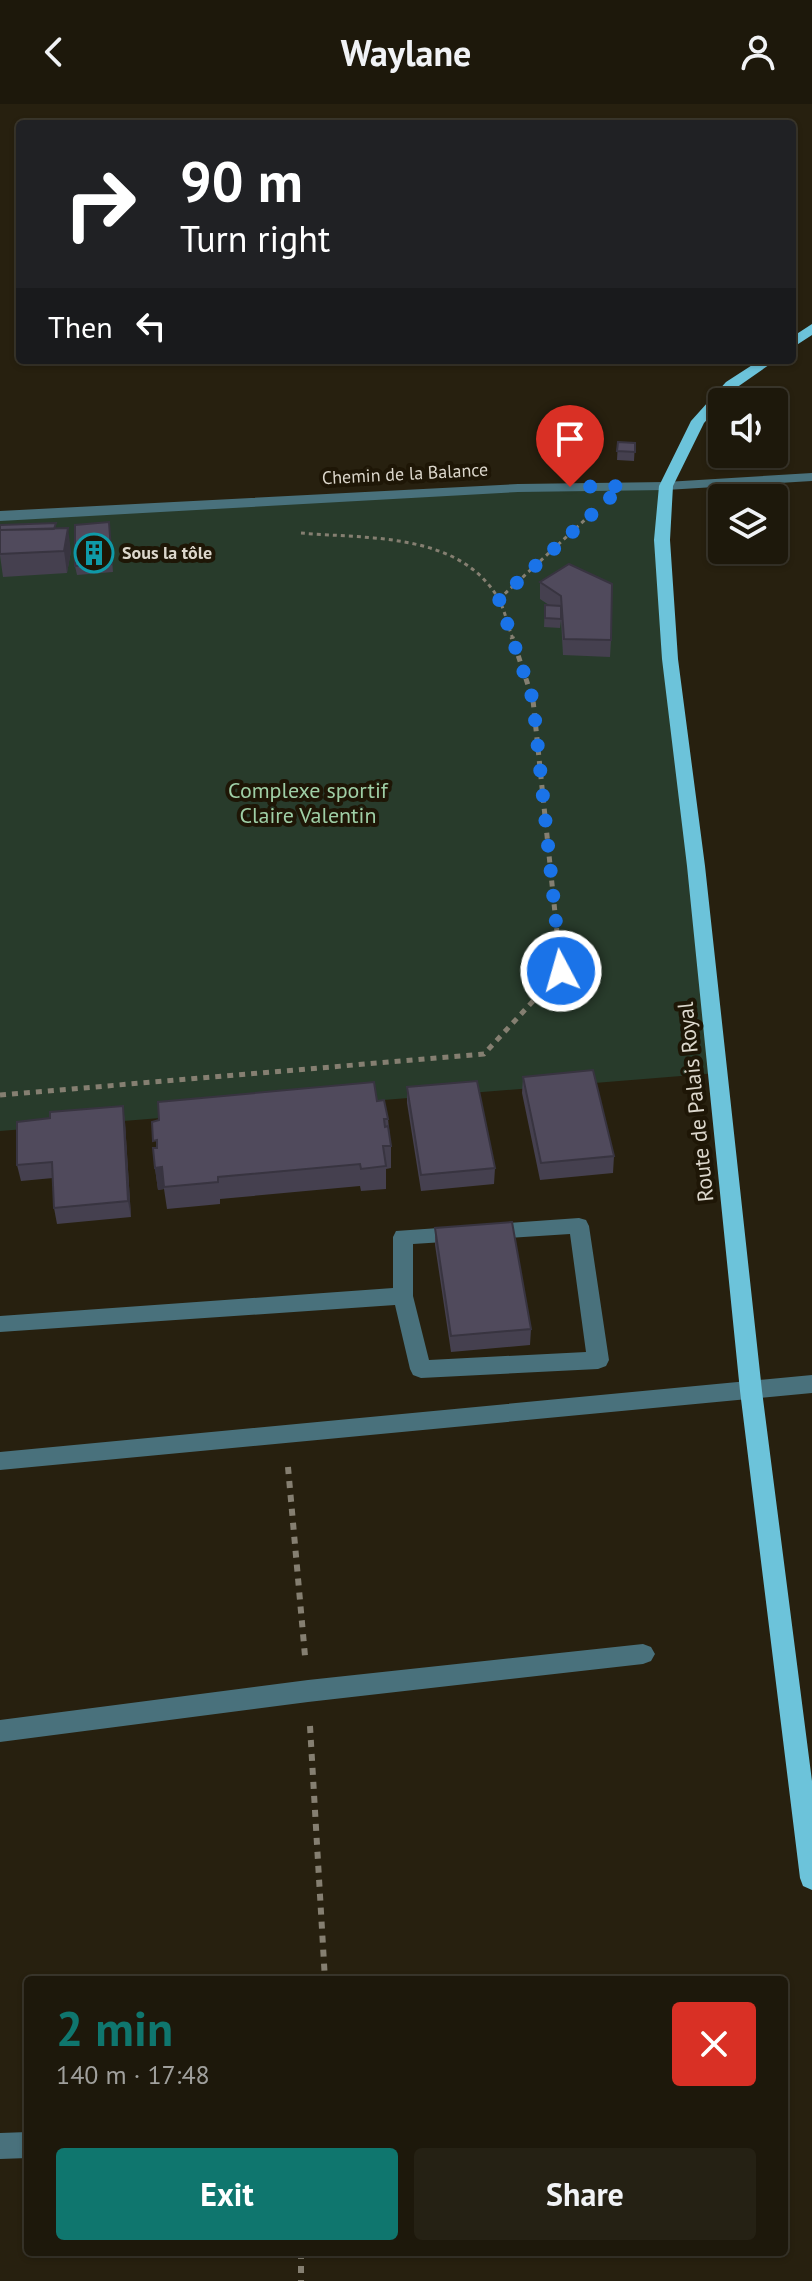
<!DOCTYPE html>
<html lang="en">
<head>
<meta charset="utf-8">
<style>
  body { margin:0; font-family:"PT Sans",sans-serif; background:#252114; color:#f1f3f6; height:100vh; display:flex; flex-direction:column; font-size:30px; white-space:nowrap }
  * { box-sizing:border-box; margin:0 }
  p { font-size:26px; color:#a0a09d }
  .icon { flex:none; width:44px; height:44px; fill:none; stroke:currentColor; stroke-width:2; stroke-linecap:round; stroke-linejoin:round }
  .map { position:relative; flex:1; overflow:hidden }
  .side { position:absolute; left:24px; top:1872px; width:764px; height:280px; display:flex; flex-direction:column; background:#1d180b; border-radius:8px; box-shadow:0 2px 6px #0004,0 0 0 2px #3b372c }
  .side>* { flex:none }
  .banner { position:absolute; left:16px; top:16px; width:780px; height:244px; border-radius:8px; box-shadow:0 2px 6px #0004,0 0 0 2px #3b372c; background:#202124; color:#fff; overflow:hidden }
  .tools { position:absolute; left:708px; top:284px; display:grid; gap:16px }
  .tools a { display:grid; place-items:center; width:80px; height:80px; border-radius:8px; background:#1d180b; box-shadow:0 2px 6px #0004,0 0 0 2px #3b372c; font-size:40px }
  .pin { position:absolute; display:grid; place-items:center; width:68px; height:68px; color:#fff; margin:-82px -34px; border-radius:50% 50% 50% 0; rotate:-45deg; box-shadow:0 0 8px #0007 }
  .pin .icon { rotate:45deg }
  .me { position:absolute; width:88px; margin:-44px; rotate:354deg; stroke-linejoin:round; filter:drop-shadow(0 0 6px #0008) }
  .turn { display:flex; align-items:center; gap:28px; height:168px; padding:0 32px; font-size:36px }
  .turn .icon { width:104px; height:104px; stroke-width:2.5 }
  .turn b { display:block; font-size:56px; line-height:68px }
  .then { display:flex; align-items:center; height:76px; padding:0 32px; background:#0003; gap:16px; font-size:30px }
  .round { display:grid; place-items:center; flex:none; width:84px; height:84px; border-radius:8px; background:#252114 }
  .head { display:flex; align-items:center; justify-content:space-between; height:136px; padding:0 32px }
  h1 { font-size:48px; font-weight:800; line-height:60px; color:#0f766e }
  .primary-button { display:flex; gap:16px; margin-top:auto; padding:16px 32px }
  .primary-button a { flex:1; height:92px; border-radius:8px; background:#0f766e; color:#fff; font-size:32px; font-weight:800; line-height:92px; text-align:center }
  .primary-button a+a { background:#252114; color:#f1f3f6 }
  header { display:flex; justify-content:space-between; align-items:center; height:104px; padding:0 32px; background:#1d180b; font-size:36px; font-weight:800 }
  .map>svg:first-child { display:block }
</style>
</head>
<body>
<header><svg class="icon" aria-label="back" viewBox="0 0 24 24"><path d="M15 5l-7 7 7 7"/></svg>Waylane<svg class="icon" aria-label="person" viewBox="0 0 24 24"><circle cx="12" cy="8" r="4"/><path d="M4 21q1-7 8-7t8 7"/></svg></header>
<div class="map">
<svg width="812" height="2177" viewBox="0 0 812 2177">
  <rect width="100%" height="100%" fill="#27200f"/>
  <path fill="#283b2b" d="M666,382L662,436L718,969L0,1027V413L518,384Z"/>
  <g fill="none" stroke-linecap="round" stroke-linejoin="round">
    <path stroke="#857f71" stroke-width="3" stroke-dasharray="4 4" stroke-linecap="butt" d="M301,429C368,435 459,428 498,494C505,506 508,523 513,535
      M499,495L589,412"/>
    <path stroke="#857f71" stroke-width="5" stroke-dasharray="6 6" stroke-linecap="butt" d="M0,991L484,950L561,867L533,596L512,533"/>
    <path stroke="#857f71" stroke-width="6" stroke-dasharray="7 7" stroke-linecap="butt" d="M288,1363L305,1552
      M310,1622L325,1876
      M301,2148V2177"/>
    <path fill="#49717c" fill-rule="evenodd" d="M812,369V377L666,386L518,388L0,417V407L518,380L666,378Z
      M579,1114L586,1116L589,1122L609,1256L606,1262L598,1265L421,1274L413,1271L410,1265L395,1201L0,1228V1212L393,1184V1133L396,1127ZM570,1130L586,1248L429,1256L413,1192V1140Z
      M812,1271V1289L0,1366V1348Z
      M643,1540L651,1543L655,1550L651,1557L643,1560L308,1598L0,1638V1616L308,1576Z
      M28,2028V2054L0,2055V2029Z"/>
    <path fill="#6cc3da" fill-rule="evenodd" d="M812,220V231L792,244V233Z
      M760,256H776L736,284L704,319L673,382L670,436L678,555L705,762L762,1287L812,1677V1786L803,1782L800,1774L740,1287L687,762L662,555L654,436L659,382L691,317L726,278Z"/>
  </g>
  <path fill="#45404f" d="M618,338L635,339L634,357L617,356Z
    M109,418L113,468L77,471L75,462Z
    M0,421L56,425L71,447L67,469L3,473L0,451Z
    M569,460L611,536L610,553L563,551L561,516L560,524L544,523L545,501H549L540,495V478Z
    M523,973L614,1052L613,1069L540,1076L522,989Z
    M407,983L495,1064L494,1080L421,1087L407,999Z
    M377,997L388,1015L391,1042V1064L386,1065V1085L361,1087L360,1082L220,1095V1100L167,1105L164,1085L158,1086L155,1064Z
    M123,1002L125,1018L131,1113L57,1120L54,1104L53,1074L21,1077L17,1061L50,1014Z
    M435,1124L531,1225L530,1241L451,1248L435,1141Z"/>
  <path fill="#383440" d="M68,424L71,447L67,469L64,447Z
    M123,1002L125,1018L131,1113L128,1097Z
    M162,1063L164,1085L158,1086L155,1064Z"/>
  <path fill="#504a5c" stroke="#383440" stroke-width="2" d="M618,338L635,339V348L617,347Z
    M109,418L112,460L75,462V421Z
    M56,419L54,425L0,426V438V421Z
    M68,424L64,447L0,450V426Z
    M569,460L612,480L611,536L564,535L561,492L540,478Z
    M545,501L561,502V515L545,514Z
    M593,966L614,1052L541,1059L523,973Z
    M477,977L495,1064L421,1071L407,983Z
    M374,978L377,997L384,996L388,1015H384L385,1023L388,1022L391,1042H383L386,1062L361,1065L360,1060L218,1073V1078L164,1083L162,1063L155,1064L153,1044H157V1036L153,1037L152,1018L159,1016L158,998Z
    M123,1002L128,1097L54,1104L52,1058L17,1061V1018L50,1014V1008Z
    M512,1118L531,1225L451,1232L435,1124Z"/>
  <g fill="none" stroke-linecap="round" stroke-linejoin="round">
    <path stroke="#1a73e8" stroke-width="14" stroke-dasharray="0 25.2" d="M561,867L533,596L499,495L623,382L570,383"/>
  </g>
  <defs>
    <g id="building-ring" transform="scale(2)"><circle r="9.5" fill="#1e1606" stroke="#0f9aa8" stroke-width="1.5"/><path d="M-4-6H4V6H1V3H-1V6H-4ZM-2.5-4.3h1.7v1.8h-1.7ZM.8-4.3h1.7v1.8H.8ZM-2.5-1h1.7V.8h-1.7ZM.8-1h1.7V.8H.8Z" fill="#0f9aa8"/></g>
  </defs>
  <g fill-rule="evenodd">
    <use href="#building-ring" x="94" y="449"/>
  </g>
  <g text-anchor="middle" stroke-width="8" stroke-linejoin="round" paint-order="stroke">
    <g font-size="18" fill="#dcd7cc" stroke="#1e1606">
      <text transform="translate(405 370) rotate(-3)" y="6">Chemin de la Balance</text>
    </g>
    <g font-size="18" font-weight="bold" fill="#dcd7cc" stroke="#1e1606" text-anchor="start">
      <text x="122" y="455">Sous la tôle</text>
    </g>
    <g font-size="22" fill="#9fcfa6" stroke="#1e1606">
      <text x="308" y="694">Complexe sportif<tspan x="308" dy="25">Claire Valentin</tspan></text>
    </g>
    <g font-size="22" fill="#dcd7cc" stroke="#1e1606">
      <text transform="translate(695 998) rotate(-96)" y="8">Route de Palais Royal</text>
    </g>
  </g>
</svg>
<div class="tools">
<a><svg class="icon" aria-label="sound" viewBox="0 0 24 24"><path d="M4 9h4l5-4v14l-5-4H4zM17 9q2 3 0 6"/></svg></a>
<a><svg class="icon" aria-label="layers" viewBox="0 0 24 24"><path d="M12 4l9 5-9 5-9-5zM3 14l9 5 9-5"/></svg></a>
</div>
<div class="pin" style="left:570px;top:383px;background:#d93025"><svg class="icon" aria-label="arrive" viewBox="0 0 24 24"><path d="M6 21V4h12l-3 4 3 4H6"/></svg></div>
<svg class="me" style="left:561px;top:867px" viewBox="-20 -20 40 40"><circle r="17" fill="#1a73e8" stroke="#fff" stroke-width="3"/><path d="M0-11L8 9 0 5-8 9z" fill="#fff"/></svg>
<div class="banner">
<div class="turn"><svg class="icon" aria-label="right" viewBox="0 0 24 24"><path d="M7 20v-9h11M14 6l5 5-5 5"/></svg><div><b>90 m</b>Turn right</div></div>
<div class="then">Then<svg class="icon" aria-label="left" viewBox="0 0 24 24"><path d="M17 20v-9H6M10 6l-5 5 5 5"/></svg></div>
</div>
<section class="side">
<div class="head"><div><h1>2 min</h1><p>140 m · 17:48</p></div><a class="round" style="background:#d93025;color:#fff"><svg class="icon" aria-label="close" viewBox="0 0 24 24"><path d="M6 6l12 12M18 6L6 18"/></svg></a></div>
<div class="primary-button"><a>Exit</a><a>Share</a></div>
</section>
</div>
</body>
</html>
